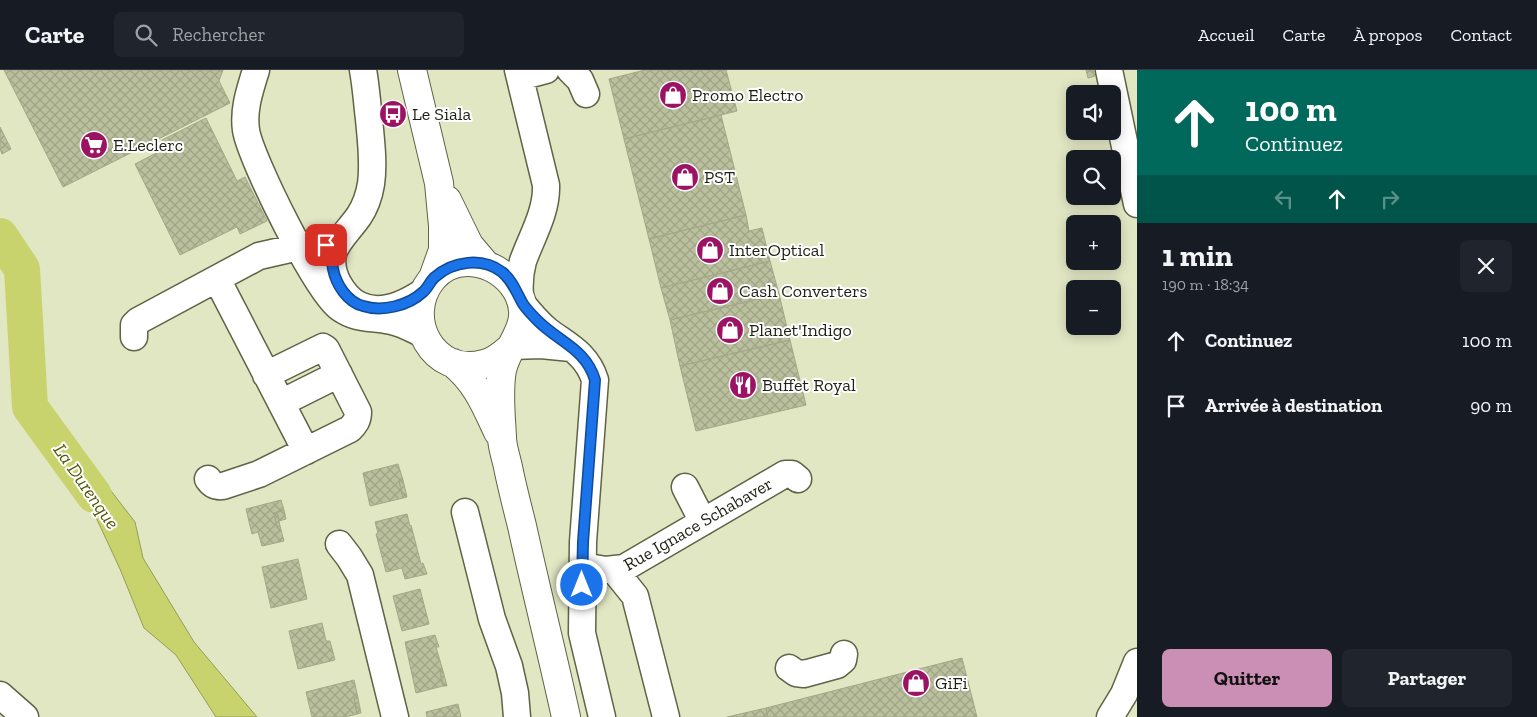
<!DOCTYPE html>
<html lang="fr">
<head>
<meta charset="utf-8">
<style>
  body { margin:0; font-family:"Zilla Slab",serif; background:#20242c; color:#f1f3f6; height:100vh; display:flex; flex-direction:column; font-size:19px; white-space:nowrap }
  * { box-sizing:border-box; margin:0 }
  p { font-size:16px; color:#9ea1a6 }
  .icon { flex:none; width:28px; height:28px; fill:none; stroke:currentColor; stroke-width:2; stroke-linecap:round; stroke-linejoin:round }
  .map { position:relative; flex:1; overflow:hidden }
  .panel { display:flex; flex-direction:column; background:#171b24; width:400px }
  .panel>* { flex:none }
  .guide { background:#00695c; color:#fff; overflow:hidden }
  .buttons { position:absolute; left:1066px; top:15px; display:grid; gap:10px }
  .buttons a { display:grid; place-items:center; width:55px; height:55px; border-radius:8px; background:#171b24; box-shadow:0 2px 12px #0003; font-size:25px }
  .pin { position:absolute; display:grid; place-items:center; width:42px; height:42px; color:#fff; margin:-21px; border-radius:10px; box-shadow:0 2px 8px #0006 }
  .me { position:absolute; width:55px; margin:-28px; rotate:0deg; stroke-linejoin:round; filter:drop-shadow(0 0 4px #0008) }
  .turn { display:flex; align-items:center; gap:18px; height:105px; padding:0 25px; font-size:22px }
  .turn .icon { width:65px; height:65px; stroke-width:2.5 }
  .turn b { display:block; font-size:35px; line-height:42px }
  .lanes { display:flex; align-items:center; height:48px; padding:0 25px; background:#0003; justify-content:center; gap:25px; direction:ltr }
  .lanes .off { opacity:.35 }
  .round { display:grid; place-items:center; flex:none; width:52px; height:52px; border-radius:8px; background:#20242c }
  .summary { display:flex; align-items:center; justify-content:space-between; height:85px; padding:0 25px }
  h1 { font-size:30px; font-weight:700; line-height:38px }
  .action { display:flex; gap:10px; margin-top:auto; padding:10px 25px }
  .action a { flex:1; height:58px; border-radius:8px; background:#cb8eb4; color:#111; font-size:20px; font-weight:700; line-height:58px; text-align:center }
  .action a+a { background:#20242c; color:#f1f3f6 }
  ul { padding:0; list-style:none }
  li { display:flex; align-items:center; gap:15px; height:65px; padding:0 25px }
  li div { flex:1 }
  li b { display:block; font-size:19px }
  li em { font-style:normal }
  header { display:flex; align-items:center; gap:30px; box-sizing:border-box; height:70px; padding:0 25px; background:#171b24; border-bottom:1px solid #363941 }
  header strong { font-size:24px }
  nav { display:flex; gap:28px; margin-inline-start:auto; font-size:18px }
  .search { width:350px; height:45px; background:#20242c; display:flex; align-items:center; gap:12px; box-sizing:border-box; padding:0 18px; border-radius:8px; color:#9ea1a6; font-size:19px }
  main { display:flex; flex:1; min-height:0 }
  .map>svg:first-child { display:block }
</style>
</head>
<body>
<header>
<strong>Carte</strong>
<div class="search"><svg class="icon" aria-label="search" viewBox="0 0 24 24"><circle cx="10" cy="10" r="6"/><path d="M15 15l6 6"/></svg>Rechercher</div>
<nav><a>Accueil</a><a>Carte</a><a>À propos</a><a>Contact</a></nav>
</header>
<main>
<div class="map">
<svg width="1137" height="647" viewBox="0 0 1137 647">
  <defs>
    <pattern id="building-cross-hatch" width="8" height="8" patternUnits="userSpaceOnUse" patternTransform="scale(1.25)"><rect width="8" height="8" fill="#babf9d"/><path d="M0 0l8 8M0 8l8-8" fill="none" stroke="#9fa486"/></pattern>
  </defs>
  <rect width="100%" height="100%" fill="#e1e6c3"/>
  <path fill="#c9d36d" stroke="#969e52" d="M55,377L108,417L135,452L143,488L194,572L257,647H216L176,585L144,558L120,499L87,428Z"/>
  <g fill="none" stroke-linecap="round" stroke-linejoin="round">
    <path stroke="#c9d36d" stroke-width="36" d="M0,166L22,199L30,337L94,425"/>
  </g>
  <path fill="url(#building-cross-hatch)" stroke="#a4a887" d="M4,0H223L219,11L230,33L63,117Z
    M645,0H726L737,41L624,69L609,9Z
    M1086,0H1093L1095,6L1088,8Z
    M721,45L746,145L649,169L624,69Z
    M206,48L237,111L245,107L267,151L240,164L237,157L180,185L135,94L166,78L162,70Z
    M0,57L11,79L2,84L0,79Z
    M746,145L749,161L762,158L770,191L661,218L649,169Z
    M770,191L779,224L670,250L661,218Z
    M779,224L790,270L680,296L670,250Z
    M790,270L806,335L696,361L680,296Z
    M398,394L403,410L399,411L403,428L370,436L363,403Z
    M403,410L407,427L403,428L399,411Z
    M281,430L284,440L274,443L277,457L280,456L284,471L262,476L258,462L252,464L246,439Z
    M284,440L286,449L279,451L277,442Z
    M277,442L280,456L277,457L274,443Z
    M407,444L410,456L411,455L421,494L423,493L427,504L405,509L402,498L386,502L376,464L378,463L375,452Z
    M298,489L307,529L271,538L262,497Z
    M420,519L429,554L402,561L393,526Z
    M322,553L326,571H330L335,590L298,599L289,561Z
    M435,565L439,577H436L443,601H440L443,616L416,623L405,572Z
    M962,588L977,647H768L766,638Z
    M440,601H443L447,616H443Z
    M354,610L358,628H354L357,644L346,647H312L306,622Z
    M354,628H358L361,643L357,644Z
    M458,634L461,647H427L426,642Z
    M766,638L768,647H727Z"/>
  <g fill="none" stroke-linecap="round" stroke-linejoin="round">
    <g stroke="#606345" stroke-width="29">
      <path id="minor" d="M256,0C250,20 243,39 246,60C250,88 318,224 340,238C359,251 371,246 391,251C402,253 412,259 423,264
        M363,0C366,16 367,33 369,49C371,71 374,93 371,114C369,126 365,137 359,146C342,170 322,181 338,213C343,222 349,230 359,235C381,246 405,234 423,222
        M518,0L546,115C547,142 532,166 523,191C520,202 519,214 520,226
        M570,0L580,10L586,24
        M1109,0L1137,134
        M520,7L546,0
        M217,209L306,381
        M521,232C529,242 538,253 548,261C568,276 587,284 595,310L583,472L582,563L602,647
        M134,267V255L138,251L259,186L316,173
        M512,276L541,275L571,278
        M281,333L339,304
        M208,409C212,415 216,417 223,416L259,404L350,359C355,354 358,350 358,342L326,279L323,277L266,305
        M685,417L703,452
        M465,442L492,549L509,596L515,623L517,647
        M339,474L349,487L360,505L395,647
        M582,496L606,500L624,498L785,404H792L798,409
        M614,500L635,526L666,647
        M789,598L796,603L804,604L837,595L843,590L844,584
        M0,625L25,647
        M1110,647L1124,624L1137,592"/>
    </g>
    <g stroke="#606345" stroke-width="30">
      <path id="major" d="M412,0L439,113L443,156V180L433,208
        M447,130L469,175L486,195
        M509,279C501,286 494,292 484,294C433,308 401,248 432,209C457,179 504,192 519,225C533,255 508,273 502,300C498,321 501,346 502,367C502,377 506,387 508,397C512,417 517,436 522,456C536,520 552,583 566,647
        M453,293C477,313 485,334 498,362"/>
    </g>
    <use href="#minor" stroke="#fff" stroke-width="26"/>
    <use href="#major" stroke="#fff" stroke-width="28"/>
  </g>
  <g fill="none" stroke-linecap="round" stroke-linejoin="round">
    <g stroke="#114b97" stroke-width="12">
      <path id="route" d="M326,175C335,180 331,190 333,199C336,214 347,232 363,236C382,242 408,236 423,222C428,218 430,211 435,207C453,191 482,187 502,202C513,211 516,222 523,234C527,240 532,245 538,251C559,272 586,279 595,310L583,472L582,515"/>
    </g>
    <use href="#route" stroke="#1a73e8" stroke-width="9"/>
  </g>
  <defs>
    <g id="shop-disc" transform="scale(1.4375)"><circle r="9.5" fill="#9c1363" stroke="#fff"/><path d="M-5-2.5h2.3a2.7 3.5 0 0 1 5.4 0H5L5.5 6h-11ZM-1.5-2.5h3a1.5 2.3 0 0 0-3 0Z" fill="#fff"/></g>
    <g id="bus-disc" transform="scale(1.4375)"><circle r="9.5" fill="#9c1363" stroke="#fff"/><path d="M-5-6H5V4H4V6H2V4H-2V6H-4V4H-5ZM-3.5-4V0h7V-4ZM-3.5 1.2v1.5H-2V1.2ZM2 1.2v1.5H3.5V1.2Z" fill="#fff"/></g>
    <g id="supermarket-disc" transform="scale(1.4375)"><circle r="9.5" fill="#9c1363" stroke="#fff"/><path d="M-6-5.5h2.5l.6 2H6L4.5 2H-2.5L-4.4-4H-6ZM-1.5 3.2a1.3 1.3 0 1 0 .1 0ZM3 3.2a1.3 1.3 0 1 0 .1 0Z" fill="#fff"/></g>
    <g id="restaurant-disc" transform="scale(1.4375)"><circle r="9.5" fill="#9c1363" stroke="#fff"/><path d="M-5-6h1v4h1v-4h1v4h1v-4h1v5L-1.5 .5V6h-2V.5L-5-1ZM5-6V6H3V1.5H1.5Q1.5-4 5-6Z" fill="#fff"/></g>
  </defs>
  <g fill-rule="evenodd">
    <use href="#shop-disc" x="673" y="25"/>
    <use href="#bus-disc" x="393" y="44"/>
    <use href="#supermarket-disc" x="94" y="75"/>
    <use href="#shop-disc" x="685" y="107"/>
    <use href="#shop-disc" x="710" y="180"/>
    <use href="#shop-disc" x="720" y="221"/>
    <use href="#shop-disc" x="730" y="260"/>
    <use href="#restaurant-disc" x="743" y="315"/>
    <use href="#shop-disc" x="916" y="613"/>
  </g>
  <g text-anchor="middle" stroke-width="4" stroke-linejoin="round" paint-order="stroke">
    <g font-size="18" fill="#1f2114" stroke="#fff" text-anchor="start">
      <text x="692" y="31">Promo Electro</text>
      <text x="412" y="50">Le Siala</text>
      <text x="113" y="81">E.Leclerc</text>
      <text x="704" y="113">PST</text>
      <text x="729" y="186">InterOptical</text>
      <text x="739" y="227">Cash Converters</text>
      <text x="749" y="266">Planet'Indigo</text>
      <text x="762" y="321">Buffet Royal</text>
      <text x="935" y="619">GiFi</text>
    </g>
    <g font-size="18" fill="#1f2114" stroke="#fff">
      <text transform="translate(698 454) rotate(-30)" y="6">Rue Ignace Schabaver</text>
    </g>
    <g font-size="19" font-style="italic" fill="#53580a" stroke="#fff">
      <text transform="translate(87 416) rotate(55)" y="7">La Durenque</text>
    </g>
  </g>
</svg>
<div class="buttons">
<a><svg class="icon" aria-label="sound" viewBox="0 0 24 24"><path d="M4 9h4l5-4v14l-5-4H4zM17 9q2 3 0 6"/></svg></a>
<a><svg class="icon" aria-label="search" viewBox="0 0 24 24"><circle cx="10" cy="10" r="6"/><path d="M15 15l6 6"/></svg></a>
<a>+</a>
<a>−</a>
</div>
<div class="pin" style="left:326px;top:175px;background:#d93025"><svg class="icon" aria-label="arrive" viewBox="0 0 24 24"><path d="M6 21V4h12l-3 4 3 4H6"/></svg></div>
<svg class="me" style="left:582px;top:515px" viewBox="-20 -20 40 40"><circle r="17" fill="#1a73e8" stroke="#fff" stroke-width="3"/><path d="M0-11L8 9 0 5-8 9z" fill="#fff"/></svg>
</div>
<section class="panel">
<div class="guide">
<div class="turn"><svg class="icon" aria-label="ahead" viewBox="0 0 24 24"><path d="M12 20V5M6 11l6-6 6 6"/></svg><div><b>100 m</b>Continuez</div></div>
<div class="lanes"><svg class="icon off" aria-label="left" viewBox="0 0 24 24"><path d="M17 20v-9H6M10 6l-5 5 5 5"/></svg><svg class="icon" aria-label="ahead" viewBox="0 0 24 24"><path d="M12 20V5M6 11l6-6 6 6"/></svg><svg class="icon off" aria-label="right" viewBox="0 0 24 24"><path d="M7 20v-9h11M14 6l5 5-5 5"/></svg></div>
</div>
<div class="summary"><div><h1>1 min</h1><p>190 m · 18:34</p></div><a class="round"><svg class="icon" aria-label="close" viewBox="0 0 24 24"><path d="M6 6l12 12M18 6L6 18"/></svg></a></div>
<ul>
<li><svg class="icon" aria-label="ahead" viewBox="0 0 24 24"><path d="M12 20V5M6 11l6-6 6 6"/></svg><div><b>Continuez</b></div><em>100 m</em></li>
<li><svg class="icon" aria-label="arrive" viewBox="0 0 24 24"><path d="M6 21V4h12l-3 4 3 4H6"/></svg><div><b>Arrivée à destination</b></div><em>90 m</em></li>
</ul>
<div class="action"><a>Quitter</a><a>Partager</a></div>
</section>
</main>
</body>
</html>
